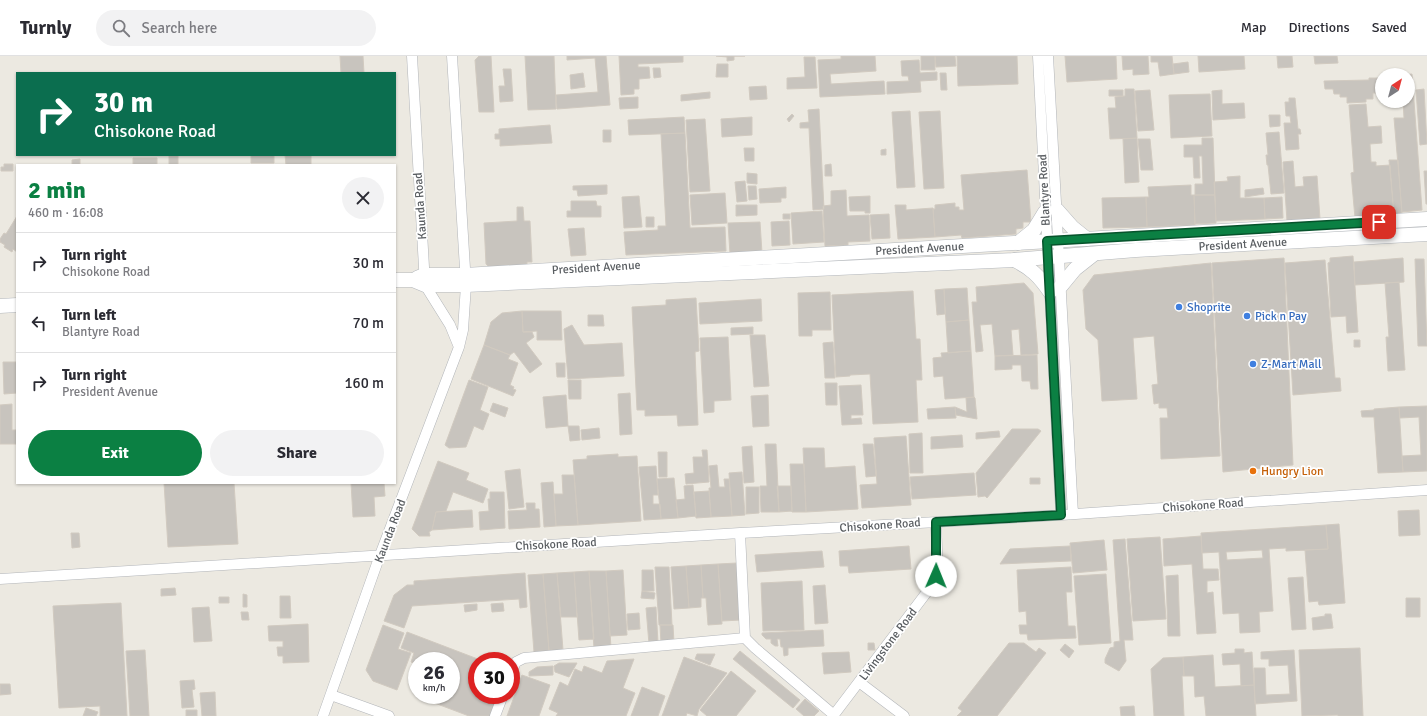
<!DOCTYPE html>
<html lang="en">
<head>
<meta charset="utf-8">
<style>
  body { margin:0; font-family:Signika,sans-serif; background:#f2f2f3; color:#2b2b33; height:100vh; display:flex; flex-direction:column; font-size:15px; white-space:nowrap }
  * { box-sizing:border-box; margin:0 }
  p { font-size:13px; color:#7c7c81 }
  .icon { flex:none; width:22px; height:22px; fill:none; stroke:currentColor; stroke-width:2; stroke-linecap:round; stroke-linejoin:round }
  .map { position:relative; flex:1; overflow:hidden }
  .sheet { position:absolute; left:16px; top:108px; width:380px; height:320px; display:flex; flex-direction:column; background:#fff; border-radius:0px; box-shadow:0 1px 3px #0004 }
  .sheet>* { flex:none }
  .guide { position:absolute; left:16px; top:16px; width:380px; height:84px; border-radius:0px; box-shadow:0 1px 3px #0004; background:#0b6e4f; color:#fff; overflow:hidden }
  .needle { width:26px; rotate:36deg }
  .buttons { position:absolute; left:1375px; top:12px; display:grid; gap:8px }
  .buttons a { display:grid; place-items:center; width:40px; height:40px; border-radius:50%; background:#fff; box-shadow:0 1px 3px #0004; font-size:20px }
  .speed { position:absolute; left:408px; top:596px; display:flex; gap:8px; font-size:20px; font-weight:700; text-align:center }
  .speed>* { display:grid; place-content:center; width:52px; height:52px; border-radius:50%; background:#fff; box-shadow:0 1px 3px #0004; line-height:1 }
  .speed small { font-size:10px; font-weight:400 }
  .speed .limit { border:6px solid #d22; background:#fff; color:#111 }
  .pin { position:absolute; display:grid; place-items:center; width:34px; height:34px; color:#fff; margin:-17px; border-radius:8px; box-shadow:0 2px 6px #0006 }
  .me { position:absolute; width:44px; margin:-22px; rotate:1deg; stroke-linejoin:round; filter:drop-shadow(0 0 3px #0008) }
  .turn { display:flex; align-items:center; gap:14px; height:84px; padding:0 12px; font-size:18px }
  .turn .icon { width:52px; height:52px; stroke-width:2.5 }
  .turn b { display:block; font-size:28px; line-height:34px }
  .round { display:grid; place-items:center; flex:none; width:42px; height:42px; border-radius:21px; background:#f2f2f3 }
  .head { display:flex; align-items:center; justify-content:space-between; height:68px; padding:0 12px }
  h1 { font-size:24px; font-weight:800; line-height:30px; color:#0b8043 }
  .action { display:flex; gap:8px; margin-top:auto; padding:8px 12px }
  .action a { flex:1; height:46px; border-radius:24px; background:#0b8043; color:#fff; font-size:16px; font-weight:800; line-height:46px; text-align:center }
  .action a+a { background:#f2f2f3; color:#2b2b33 }
  ul { padding:0; list-style:none }
  li { display:flex; align-items:center; gap:12px; height:60px; padding:0 12px; border-top:1px solid #e1e1e2 }
  li div { flex:1 }
  li b { display:block; font-size:15px }
  li em { font-style:normal }
  header { display:flex; align-items:center; gap:24px; box-sizing:border-box; height:56px; padding:0 20px; background:#fff; border-bottom:1px solid #e1e1e2 }
  header strong { font-size:19px }
  nav { display:flex; gap:22px; margin-inline-start:auto; font-size:14px }
  .search { width:280px; height:36px; background:#f2f2f3; display:flex; align-items:center; gap:10px; box-sizing:border-box; padding:0 14px; border-radius:22px; color:#7c7c81; font-size:15px }
  .map>svg:first-child { display:block }
</style>
</head>
<body>
<header>
<strong>Turnly</strong>
<div class="search"><svg class="icon" aria-label="search" viewBox="0 0 24 24"><circle cx="10" cy="10" r="6"/><path d="M15 15l6 6"/></svg>Search here</div>
<nav><a>Map</a><a>Directions</a><a>Saved</a></nav>
</header>
<div class="map">
<svg width="1427" height="660" viewBox="0 0 1427 660">
  <rect width="100%" height="100%" fill="#ece9e1"/>
  <path fill="#c8c4be" stroke="#d1cac0" fill-rule="evenodd" d="M340,0H363L364,17H341Z
    M479,0H491L494,56H479L475,4Z
    M525,0H554L556,53L528,54Z
    M567,0H606L610,49L557,53L556,39L598,36L595,2L567,4Z
    M619,0H683V6L638,8V11H649L650,22L639,23V33H634V38L621,39Z
    M716,0H745H734V4L727,5V1Z
    M841,0H875L876,15L830,18L831,28L884,25L885,38L820,41L818,4L841,3Z
    M921,0H935V14H921Z
    M935,0H955L956,10L936,11Z
    M957,0H1017L1018,28L958,30Z
    M1065,0H1116L1117,23L1067,26Z
    M1122,0H1148L1149,18L1133,19V13L1123,14Z
    M1151,0H1172L1174,18L1160,20L1158,6H1151Z
    M1198,0H1244L1245,13L1199,16Z
    M1277,0H1292L1293,11L1278,12Z
    M1314,0H1337L1338,7L1315,8Z
    M804,1H815L817,32L787,33V22L805,21Z
    M919,4L920,17L937,16V24L920,25L921,36L887,38V26L909,25L908,20H902L901,5Z
    M1188,6L1189,16L1174,18L1173,8Z
    M717,8H728V21H716Z
    M653,12H660L661,21L654,22Z
    M503,13H511L513,45L500,46L499,30H505Z
    M583,17L585,31L571,33L570,19Z
    M940,17H946L947,34H941Z
    M1412,18L1422,154L1402,156L1394,62H1404L1403,45H1408V19H1403Z
    M1369,22H1380L1381,37H1373V43H1366V46L1347,47V41H1340V38H1334L1333,33H1325L1324,25L1369,24Z
    M766,30L767,43L750,44L749,31Z
    M1125,33H1134L1137,82L1110,83L1108,52H1116L1115,41L1125,40Z
    M1424,33L1427,88L1420,89L1416,34Z
    M1109,34H1123V40H1109Z
    M1150,34L1154,74L1138,75L1135,35Z
    M1222,34V48L1244,47L1245,62L1213,64L1212,35Z
    M710,36V42L681,45V39Z
    M1210,38L1212,80L1171,82L1169,39Z
    M638,41V52L620,53L619,42Z
    M1289,42H1295L1298,73H1300L1301,78H1298L1299,93L1286,94L1284,67H1291L1290,60H1286L1285,46H1289Z
    M1366,48L1368,71L1381,70L1382,87L1370,88L1371,106H1376V110L1390,109L1394,159L1355,162L1351,117L1354,116L1349,49Z
    M819,53L824,153L813,154L809,72H800V67L809,66L808,54Z
    M910,55L915,131L897,132L892,56Z
    M940,55L944,132L924,133L919,56Z
    M792,58L794,60L789,66L787,63Z
    M1269,59H1280V70L1270,71Z
    M684,61L685,77L629,79L628,64Z
    M752,61V79L722,81L721,63Z
    M705,63L710,135L690,136L686,64Z
    M550,69L552,87L500,90V83H495V78H499V73Z
    M603,74H611V86H603Z
    M1279,76L1284,137L1271,138L1268,109H1267L1266,99H1268L1266,77Z
    M685,77L690,172L725,171L726,195L626,199L624,176L658,174V170H666L661,78Z
    M1137,82L1139,126L1125,127L1123,83Z
    M1202,82H1213L1215,139H1195V128H1203L1202,100H1199L1200,122H1194L1193,101H1184V89H1202Z
    M1138,83H1150L1153,114H1141Z
    M744,92H754V105H745Z
    M886,93V99H881V94Z
    M251,99H274V107H251Z
    M285,99H311V109H286Z
    M169,100H178V109H169Z
    M133,102H157V109H133Z
    M80,103V109H72V104Z
    M1389,104H1398L1402,159H1394Z
    M1293,105L1295,131L1304,130L1303,121L1317,120L1320,163L1287,165L1283,106Z
    M4,108H13V115H1V111H4Z
    M831,108L832,120H825V109Z
    M1027,114L1031,166H1023V172L1016,173V178L962,182L961,179L935,181L933,153H935V149L955,147V151H959V154H964L961,119Z
    M1424,115H1427V148H1426Z
    M747,117L757,118V128L747,127Z
    M1240,120V142H1264L1265,163L1216,165L1214,126L1228,125L1227,121Z
    M745,125L747,145L737,146L735,126Z
    M607,129V138L578,140L577,134H573V130Z
    M1191,129V139H1194L1195,169L1147,171L1146,141H1149L1148,131Z
    M748,130H756L757,143L749,144Z
    M786,131V142H781V146L760,147L759,133Z
    M1263,132L1264,138L1245,141V134Z
    M846,134L847,160L869,159L870,185L848,186V189L825,190L823,150L831,149V135Z
    M725,137L727,167L692,169L690,139Z
    M1194,139H1215L1216,167L1195,168Z
    M639,140L642,171L624,172L622,141Z
    M870,140V157H865V155H850L849,141Z
    M1146,141L1147,171L1103,172L1102,142Z
    M1282,141L1283,162L1265,163L1264,142Z
    M571,145H596L597,150H601V161H567V155H571Z
    M736,149H757V159L736,160Z
    M895,149H906V154L933,152L935,181L898,183Z
    M517,151H523L524,165H530L532,206H527V212L492,214L486,208L484,167L517,165Z
    M822,155L824,186L793,188L791,157Z
    M783,158H790V163H783Z
    M889,158L890,182L872,183L870,159Z
    M17,160V196L13,193L12,196L4,191L5,189L0,186V183L4,177L6,178Z
    M646,161H654V171H646Z
    M789,165L790,189L772,190L771,166Z
    M760,166L762,197L730,198L728,167Z
    M584,172L586,199L571,200L568,173Z
    M1353,200L1358,276L1347,277L1346,260L1331,261L1328,207L1330,206V202Z
    M1284,202L1293,409L1223,416L1212,207Z
    M1403,202L1404,226L1355,229L1354,206Z
    M1415,203H1424L1427,290H1418Z
    M1325,204L1335,322H1340L1341,335L1293,339L1285,207Z
    M1211,207L1220,400L1161,403L1160,362H1168L1167,352H1159V347L1154,348L1152,329L1158,328L1154,280L1133,282L1137,343L1102,345L1098,284L1086,273L1083,234L1094,219Z
    M1399,226L1405,314L1388,315L1386,281H1389L1385,227Z
    M1024,227L1033,237L1038,298L1021,299L1019,273L1011,274L1013,299L995,300L992,268L980,269L983,295L976,296L972,246H977L976,231Z
    M967,232L969,264L946,266L944,233Z
    M944,233L945,258L937,259L935,234Z
    M913,235L916,283H920L922,324H916L918,366L873,368L870,318L850,319V320L836,321L832,239Z
    M830,236L831,274H812V280H799L798,237Z
    M696,242L699,295L695,296L698,369L678,370L677,359L645,360V354H637L632,251L666,249V244Z
    M761,243L762,265L700,268L699,247Z
    M522,255L523,276H532L534,281L526,287L542,308L530,317L514,296L510,299L484,289L491,266L502,257Z
    M522,255H561L562,284H537V275L523,276Z
    M588,259H603L604,270H588Z
    M969,264L971,295L948,297L946,266Z
    M572,269L584,289L622,287L624,320L568,323L564,273Z
    M753,271V278L731,279V272Z
    M750,279H765L769,330L754,331Z
    M728,281L731,344L714,345V356L704,357L700,282Z
    M1354,284H1360V291H1354Z
    M833,286L835,322H825L823,287Z
    M484,289L510,299L508,303L518,307L510,329L514,331L513,333L516,334L513,340L471,323Z
    M971,295L974,341L945,343L943,320L934,321L933,302L942,301L941,297Z
    M1037,299L1038,333H1031L1030,325H1022L1021,309H1012V313L995,314V300Z
    M3,306H17V337L4,338Z
    M556,307H565V321H557Z
    M469,324L488,331L480,354L489,358L483,374L474,370L466,391L449,392L445,389Z
    M568,324H581V343H569Z
    M825,327H837V349H826Z
    M861,329L863,359H851V363L861,362L862,368L842,369L839,330Z
    M630,337L632,378L620,379L618,338Z
    M566,339L568,370L546,372L543,341Z
    M768,339L769,370L753,371L751,340Z
    M974,341L975,342L977,363L956,359L955,351L967,356L966,342Z
    M493,347L508,352L505,361L490,355Z
    M12,348V374H17V388H0V349Z
    M1427,350V415L1403,416L1402,400L1421,399L1419,361L1400,362L1399,351Z
    M955,351L956,362L928,363L927,353Z
    M1399,351L1403,416L1378,417L1374,361H1362L1361,355L1374,354V353Z
    M568,370H579L580,384L570,385Z
    M599,372L600,382L582,384L581,374Z
    M1012,373H1038L1041,375L987,442L985,440L978,441L976,417Z
    M999,375L1000,381L976,383V377Z
    M922,377L923,417H910L909,378Z
    M962,379L963,391L931,393V381Z
    M906,380L911,449L862,452L860,429L877,428L874,382Z
    M765,388H776L779,456H761L760,430H767Z
    M863,388H873L876,420L866,421Z
    M752,390L754,426L744,427L742,391Z
    M803,392H824L825,412L855,410L858,453L806,456Z
    M702,394H707L709,426L686,428L685,418L694,417L693,401H703Z
    M658,396H667V421H659Z
    M618,398V401L637,400L641,465L578,469L573,404L587,403V400Z
    M438,405L469,417L466,424L488,433L483,447L453,436L446,455L436,456L432,474L429,476L430,480H419L412,473Z
    M790,408H804L806,456H792Z
    M717,409L719,431H725L724,423H729L732,460L711,461L709,432H711L709,410Z
    M656,410L658,439H653V448H660L661,463L644,464L639,411Z
    M520,413L524,451L509,453L505,415Z
    M742,416L745,459L732,460L729,417Z
    M974,417L976,439L912,443L910,421Z
    M562,419H574L578,469L556,470L554,438H563Z
    M674,422L678,462L661,463L657,423Z
    M1030,422H1040V428H1030Z
    M553,426L556,470L544,471L541,427Z
    M164,427H234L238,488L168,491Z
    M351,427H384L385,440L374,441L375,460L353,461Z
    M693,429L696,460L678,462L676,444L685,443L684,430Z
    M777,430H791L792,455L779,456Z
    M746,431H759V457L746,458Z
    M709,435L711,461L696,462L694,436Z
    M490,436H504L505,472L480,474L479,456L489,455L488,443H490Z
    M526,447H535V453H539L540,471L509,473L508,455L527,454Z
    M472,454L473,471L432,474L436,456Z
    M1419,454L1420,479L1399,480L1398,455Z
    M1339,468L1345,547L1319,549L1318,545L1309,546L1305,494L1328,493L1326,469Z
    M1326,469L1328,493L1286,495V492L1269,493L1273,555L1259,556L1260,576L1240,577L1239,557L1223,558L1219,496L1202,497L1201,477ZM1262,494L1263,502L1227,504L1226,496Z
    M71,477H79L80,491L72,492Z
    M1201,480L1203,513H1218L1219,524L1207,525V537L1213,536L1216,577L1197,578L1192,508L1164,510L1163,483Z
    M1160,481L1166,563L1133,565L1127,483Z
    M1125,483L1133,584H1124L1126,605L1119,615L1105,607V603L1110,592L1114,591V586L1120,585L1113,484Z
    M1104,484L1107,514L1073,517L1070,487Z
    M909,490L911,513L849,517L848,510H840L839,495Z
    M1070,490L1071,505L1000,508L1010,493Z
    M822,495L824,511L757,516L755,499Z
    M737,507L741,564L722,565L718,508Z
    M718,508L722,568L708,569L706,542H703L701,509Z
    M701,509L703,542H701V551L689,552L686,510Z
    M686,510L689,552L674,553L671,511Z
    M655,511H669L672,569H659Z
    M1071,511L1072,536H1066L1068,570H1075L1076,582L1028,584L1027,578H1020L1019,569H1027L1026,555L1019,556L1017,514Z
    M623,514L627,579L610,580L606,515Z
    M642,514H653L654,535H642Z
    M589,515H606L611,592L594,593Z
    M589,515L594,583L579,584L574,516Z
    M574,516L577,561H561L557,517Z
    M525,517L527,551L520,552L519,543L412,550L404,572L384,565L394,539L407,529H414V525Z
    M557,517L563,594L549,595L543,518Z
    M543,518L549,595L534,596L528,519Z
    M1106,518L1111,587L1079,589L1074,520Z
    M1178,519L1180,580H1168L1166,520Z
    M1303,521L1306,573L1292,574L1288,522Z
    M802,525L804,574L763,575L761,527Z
    M825,529L828,567L815,568L813,530Z
    M175,532L176,539L161,540V533Z
    M642,535L655,537L654,543L641,542Z
    M243,538L247,539V551H243Z
    M280,540H290L291,562H280Z
    M219,541H229V547H219Z
    M1406,542H1420V561H1406Z
    M121,547L127,660H100V650L59,652L53,550Z
    M503,547L504,555L492,556L491,548Z
    M477,548V554L465,556L464,549Z
    M209,551L212,585L194,586L192,552Z
    M656,551L658,587L649,588L646,552Z
    M241,556H248L249,564H242Z
    M639,557L640,573L628,574L627,558Z
    M1325,558H1331L1333,572L1313,574L1312,562L1325,560Z
    M308,568L309,606L283,607V600H278L277,591H283V585H269L268,570Z
    M383,569L404,577L398,593L411,597L397,634L373,625L366,614Z
    M660,569H673L674,587L661,588Z
    M823,574L824,590L788,592V599L784,600L783,591H781L780,583H777L778,590H775L771,587V583H766L762,579V577Z
    M407,576L483,605H477V639H500L493,660H469L424,643L425,639H451V605H417V608L411,606L414,597L401,592Z
    M868,587H874L875,594H868Z
    M1009,587H1024L1036,596L1039,592L1046,597L997,660H957L962,655L958,652Z
    M1065,588L1074,595L1069,602L1060,594Z
    M1360,592L1363,660H1338V659L1302,660L1299,594Z
    M1235,593H1244V597L1252,596L1254,629L1241,630L1240,608L1223,609L1222,598L1235,597Z
    M145,594L149,660H130L126,595Z
    M1294,594L1297,645L1255,648L1254,612H1265L1266,639L1290,638L1288,609L1269,610V603H1261V596Z
    M740,595L800,644L793,652L733,603Z
    M849,596L851,616L824,618L822,597Z
    M697,598H715L710,609L695,603Z
    M1213,599L1215,631L1254,629L1256,660H1206L1204,640L1195,641L1194,620H1184L1183,601Z
    M684,601L727,617L699,653L697,660L687,657L686,660H662Z
    M1183,601L1184,620H1182L1184,660H1154L1151,613L1163,602Z
    M634,603L623,632L635,637L626,660H556L558,657L549,653L560,626L568,630L575,613L582,616L584,610L602,617L607,605Z
    M559,607H577L569,621L555,616L554,610Z
    M553,610V619L529,620V616L537,611Z
    M731,615L756,635L736,660H707L700,654Z
    M522,619L550,629L539,660H507Z
    M194,624L195,633L192,634L194,651L182,652L180,625Z
    M0,628H10L11,638L0,639Z
    M642,631L665,640L658,660H631Z
    M215,636L216,660H202L200,637Z
    M805,643L819,655L814,660H804L796,653Z
    M1134,650L1135,660H1121L1120,651Z
    M86,652L98,656L96,660H83Z
    M186,654H197V660H186Z"/>
  <g fill="none" stroke-linecap="round" stroke-linejoin="round">
    <g stroke="#b2b5b9" stroke-width="11">
      <path id="street" d="M412,0L425,229L450,269L459,291
        M1038,0L1061,459
        M1048,0L1073,458
        M740,477L745,582L755,592L834,659
        M0,523L740,477L1061,459L1427,434
        M511,617L516,606L524,602L745,582
        M859,626L904,660
        M331,639L389,660
        M323,660L380,499L459,291L463,274L466,229L452,0
        M495,660L503,639
        M833,660L933,528C940,509 936,486 936,466"/>
    </g>
    <g stroke="#b3b7bc" stroke-width="15">
      <g id="secondary">
        <path d="M1057,154L1072,171L1087,183"/>
        <path d="M1018,187L1034,174L1045,156"/>
        <path d="M1014,204C1031,212 1039,220 1050,236"/>
        <path id="s1" d="M417,222L424,219H465L1427,163"/>
        <path id="s2" d="M395,224H413L425,229H466L1014,204L1136,194L1427,178"/>
        <path d="M1061,230L1075,213L1094,198"/>
        <path d="M0,250L17,249"/>
      </g>
    </g>
    <use href="#street" stroke="#fff" stroke-width="10"/>
    <use href="#secondary" stroke="#fff" stroke-width="14"/>
  </g>
  <g fill="none" stroke-linecap="round" stroke-linejoin="round">
    <g stroke="#07532c" stroke-width="10">
      <path id="route" d="M936,520V466L1061,459L1047,185L1379,166"/>
    </g>
    <use href="#route" stroke="#0b8043" stroke-width="7"/>
  </g>
  <g fill="#3f7fe0" stroke="#fff" stroke-width="1.5">
    <circle cx="1179" cy="251" r="4"/>
    <circle cx="1247" cy="260" r="4"/>
    <circle cx="1253" cy="308" r="4"/>
  </g>
  <circle fill="#e8710a" stroke="#fff" stroke-width="1.5" cx="1253" cy="415" r="4"/>
  <g text-anchor="middle" stroke-width="3.5" stroke-linejoin="round" paint-order="stroke">
    <g font-size="12" fill="#5a5e62" stroke="#fff">
      <text transform="translate(1044 134) rotate(-93)" y="4">Blantyre Road</text>
      <text transform="translate(420 150) rotate(-94)" y="4">Kaunda Road</text>
      <text dy="4" stroke="none"><textPath href="#s2" startOffset="850">President Avenue</textPath></text>
      <text dy="4" stroke="none"><textPath href="#s1" startOffset="504">President Avenue</textPath></text>
      <text dy="4" stroke="none"><textPath href="#s1" startOffset="180">President Avenue</textPath></text>
      <text transform="translate(1203 449) rotate(-4)" y="4">Chisokone Road</text>
      <text transform="translate(880 469) rotate(-4)" y="4">Chisokone Road</text>
      <text transform="translate(390 475) rotate(-69)" y="4">Kaunda Road</text>
      <text transform="translate(556 488) rotate(-3)" y="4">Chisokone Road</text>
      <text transform="translate(888 588) rotate(-53)" y="4">Livingstone Road</text>
    </g>
    <g font-size="12" fill="#366cbe" stroke="#fff" text-anchor="start">
      <text x="1187" y="255">Shoprite</text>
      <text x="1255" y="264">Pick n Pay</text>
      <text x="1261" y="312">Z-Mart Mall</text>
    </g>
    <g font-size="12" fill="#c56008" stroke="#fff" text-anchor="start">
      <text x="1261" y="419">Hungry Lion</text>
    </g>
  </g>
</svg>
<div class="buttons">
<a><svg class="needle" viewBox="-14 -14 28 28"><path d="M0-13l5 13h-10z" fill="#e53935"/><path d="M0 13l5-13h-10z" fill="#7c7c81"/></svg></a>
</div>
<div class="speed"><div>26<small>km/h</small></div><div class="limit">30</div></div>
<div class="pin" style="left:1379px;top:166px;background:#d93025"><svg class="icon" aria-label="arrive" viewBox="0 0 24 24"><path d="M6 21V4h12l-3 4 3 4H6"/></svg></div>
<svg class="me" style="left:936px;top:520px" viewBox="-20 -20 40 40"><circle r="19" fill="#fff"/><path d="M0-13L10 11 0 6-10 11z" fill="#0b8043"/></svg>
<div class="guide">
<div class="turn"><svg class="icon" aria-label="right" viewBox="0 0 24 24"><path d="M7 20v-9h11M14 6l5 5-5 5"/></svg><div><b>30 m</b>Chisokone Road</div></div>
</div>
<section class="sheet">
<div class="head"><div><h1>2 min</h1><p>460 m · 16:08</p></div><a class="round"><svg class="icon" aria-label="close" viewBox="0 0 24 24"><path d="M6 6l12 12M18 6L6 18"/></svg></a></div>
<ul>
<li><svg class="icon" aria-label="right" viewBox="0 0 24 24"><path d="M7 20v-9h11M14 6l5 5-5 5"/></svg><div><b>Turn right</b><p>Chisokone Road</p></div><em>30 m</em></li>
<li><svg class="icon" aria-label="left" viewBox="0 0 24 24"><path d="M17 20v-9H6M10 6l-5 5 5 5"/></svg><div><b>Turn left</b><p>Blantyre Road</p></div><em>70 m</em></li>
<li><svg class="icon" aria-label="right" viewBox="0 0 24 24"><path d="M7 20v-9h11M14 6l5 5-5 5"/></svg><div><b>Turn right</b><p>President Avenue</p></div><em>160 m</em></li>
</ul>
<div class="action"><a>Exit</a><a>Share</a></div>
</section>
</div>
</body>
</html>
